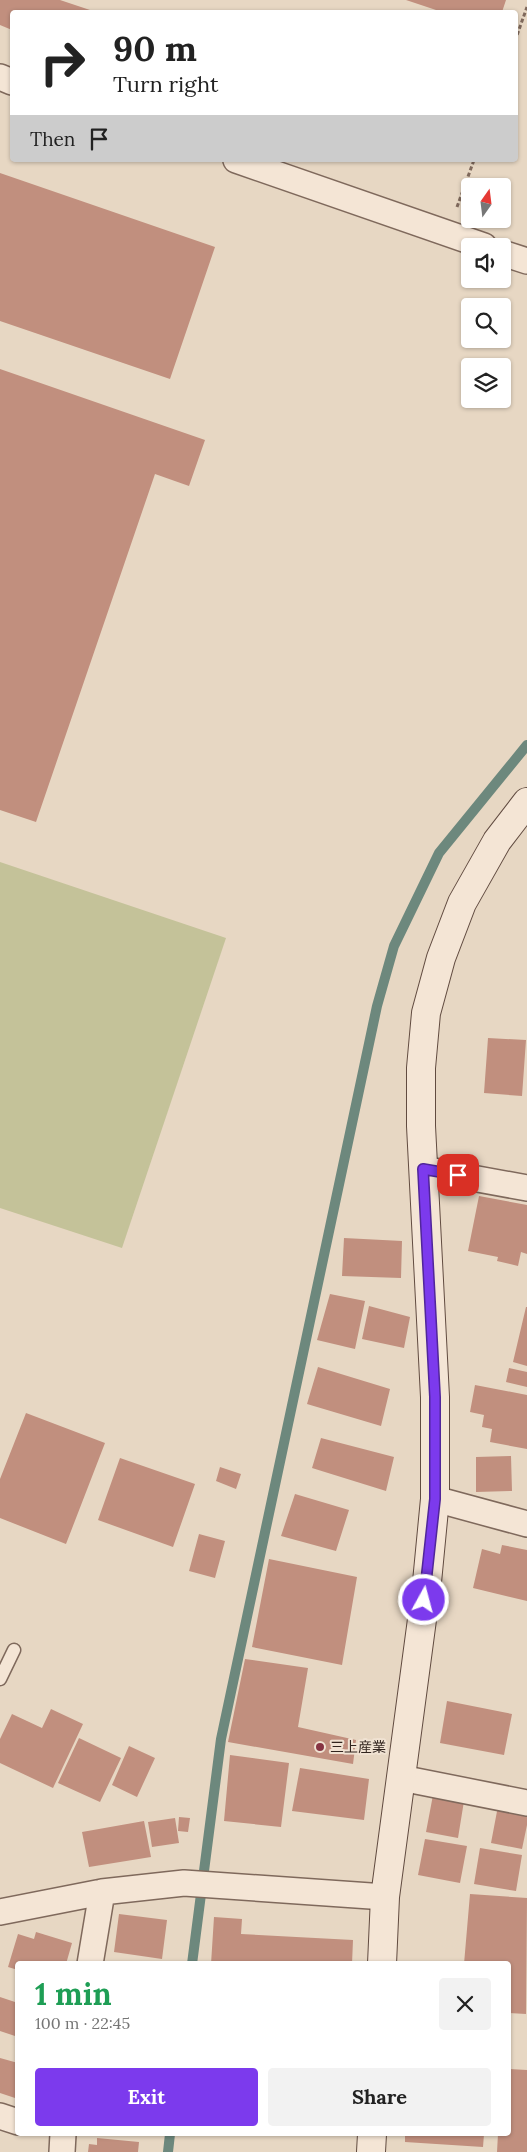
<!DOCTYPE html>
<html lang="en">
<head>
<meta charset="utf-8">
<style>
  body { margin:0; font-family:Lora,"Noto Sans JP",serif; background:#f2f2f2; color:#222; height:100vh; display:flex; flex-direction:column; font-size:19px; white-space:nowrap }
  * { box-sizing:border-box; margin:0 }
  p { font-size:16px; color:#767676 }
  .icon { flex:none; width:28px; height:28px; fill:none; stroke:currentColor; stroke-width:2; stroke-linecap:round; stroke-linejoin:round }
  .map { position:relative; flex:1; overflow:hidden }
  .drawer { position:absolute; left:15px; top:1961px; width:496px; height:175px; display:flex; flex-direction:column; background:#fff; border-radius:5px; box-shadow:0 1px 4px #0004 }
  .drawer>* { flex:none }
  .guide { position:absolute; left:10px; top:10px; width:508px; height:152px; border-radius:5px; box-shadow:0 1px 4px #0004; background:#fff; color:#222; overflow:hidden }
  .needle { width:32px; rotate:14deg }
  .fabs { position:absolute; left:461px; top:178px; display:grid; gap:10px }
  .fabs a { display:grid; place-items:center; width:50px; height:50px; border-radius:5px; background:#fff; box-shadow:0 1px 4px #0004; font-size:25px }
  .pin { position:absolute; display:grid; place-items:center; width:42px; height:42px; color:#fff; margin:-21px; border-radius:10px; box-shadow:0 2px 8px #0006 }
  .me { position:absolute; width:55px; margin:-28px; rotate:7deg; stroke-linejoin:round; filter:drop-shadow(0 0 4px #0008) }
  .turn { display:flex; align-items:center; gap:18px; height:105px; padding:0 20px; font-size:22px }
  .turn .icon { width:65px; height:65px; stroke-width:2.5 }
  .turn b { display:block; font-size:35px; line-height:42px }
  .then { display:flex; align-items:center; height:48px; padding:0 20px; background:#0003; gap:10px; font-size:19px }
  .round { display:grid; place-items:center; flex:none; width:52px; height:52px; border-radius:5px; background:#f2f2f2 }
  .head { display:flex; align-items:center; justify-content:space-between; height:85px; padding:0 20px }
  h1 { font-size:30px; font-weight:800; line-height:38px; color:#1e9e55 }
  .button { display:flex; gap:10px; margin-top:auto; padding:10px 20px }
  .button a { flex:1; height:58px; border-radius:5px; background:#7c3aed; color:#fff; font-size:20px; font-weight:800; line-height:58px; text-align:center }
  .button a+a { background:#f2f2f2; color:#222 }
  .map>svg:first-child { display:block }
</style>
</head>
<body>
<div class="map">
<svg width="527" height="2152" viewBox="0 0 527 2152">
  <rect width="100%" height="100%" fill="#e7d7c3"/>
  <path fill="#c4c299" d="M0,862L226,938L122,1248L0,1208Z"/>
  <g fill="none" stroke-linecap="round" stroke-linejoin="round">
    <path stroke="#6d887d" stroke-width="10" d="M192,1964L221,1739L377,1006L394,946L439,853L527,745
      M168,2152L170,2134"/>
  </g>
  <path fill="#c18f7e" d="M0,0H60L96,12H12V30L0,25Z
    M406,0H506L502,12H442Z
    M0,173L215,247L170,379L0,321Z
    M0,369L205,440L189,486L155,474L36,822L0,810Z
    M488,1038L526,1040L522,1096L484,1093Z
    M479,1196L527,1205V1254L521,1252L518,1266L497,1261L498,1257L468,1251Z
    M344,1238L402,1241L401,1278L342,1276Z
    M330,1294L365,1301L355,1349L317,1340Z
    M369,1306L410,1317L404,1348L362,1339Z
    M526,1307H527V1366L513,1362Z
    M318,1367L390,1389L381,1426L307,1404Z
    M509,1368L527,1372V1387L506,1382Z
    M475,1385L527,1395V1449L490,1442L492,1429L482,1427L484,1415L470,1412Z
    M26,1413L105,1443L66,1544L0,1518V1479Z
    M321,1438L394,1457L386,1491L312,1468Z
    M511,1456L512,1491L476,1492V1457Z
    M120,1458L195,1484L173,1547L98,1520Z
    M220,1467L241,1474L236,1489L216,1481Z
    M295,1494L349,1510L336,1551L281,1536Z
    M199,1534L225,1541L215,1578L189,1571Z
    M502,1545L527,1550V1601L473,1588L482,1549L500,1554Z
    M269,1559L357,1577L342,1665L252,1647Z
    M245,1659L308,1668L298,1727L356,1740L353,1764L228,1742Z
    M447,1701L512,1714L504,1755L440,1743Z
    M51,1709L83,1724L53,1788L0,1763V1739L12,1714L42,1728Z
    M79,1738L121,1758L100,1802L58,1783Z
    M129,1746L155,1758L137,1797L112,1785Z
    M230,1755L289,1763L281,1827L224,1821Z
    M300,1768L369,1779L364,1820L292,1811Z
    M433,1795L464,1801L458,1838L426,1832Z
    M498,1806L527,1811V1825L522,1849L491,1843Z
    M179,1817L190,1818L188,1832L178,1831Z
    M175,1818L179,1843L152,1847L148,1822Z
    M144,1821L151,1857L89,1867L82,1832Z
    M425,1839L467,1846L460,1883L418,1875Z
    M480,1848L522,1855L516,1891L474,1884Z
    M470,1894L527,1898L526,2014L509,2013V1964H464Z
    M119,1914L167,1920L162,1959L114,1952Z
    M214,1917L242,1919L241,1934L353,1940L352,1964H211Z
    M36,1932L72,1943L66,1964H18V1970L8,1967L18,1934L34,1939Z
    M0,1997L18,2003V2037L0,2031Z
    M0,2058L18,2063V2099L0,2093Z
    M509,2069L527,2070V2152H497L498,2134H509Z
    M405,2134H484L483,2147L405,2142Z
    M97,2138L139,2142L138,2152H88L89,2144L97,2145Z"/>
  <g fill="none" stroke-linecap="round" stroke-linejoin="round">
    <g stroke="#7f695c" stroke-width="15">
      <path id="lane" d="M0,1679L14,1650"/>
    </g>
    <g stroke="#7f695c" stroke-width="28">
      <path id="street" d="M0,77L12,82
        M236,160L484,246
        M502,253L527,261
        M423,1169L527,1188
        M435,1499L527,1524
        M401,1778L527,1803
        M0,1912L102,1892L184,1883L385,1897
        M90,1964L102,1892
        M0,2116L18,2122
        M62,2152L63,2134"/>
    </g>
    <g stroke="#614b40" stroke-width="30">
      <path id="secondary" d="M382,1964L385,1897L427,1582L435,1499V1397L421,1126V1068L426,1013L441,958L462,903L497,841L527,802
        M371,2152L372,2134"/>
    </g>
    <path stroke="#7f695c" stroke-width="3" stroke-dasharray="4 2.5" stroke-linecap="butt" d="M515,41L527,7
      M457,207L474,160"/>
    <use href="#lane" stroke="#f4e5d5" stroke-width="12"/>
    <use href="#street" stroke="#f4e5d5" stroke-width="25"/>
    <use href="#secondary" stroke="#f4e5d5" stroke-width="28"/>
  </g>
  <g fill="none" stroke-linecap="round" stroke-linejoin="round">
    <g stroke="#51269a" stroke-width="12">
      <path id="route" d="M424,1600L435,1499V1397L423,1169L458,1175"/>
    </g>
    <use href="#route" stroke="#7c3aed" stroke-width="9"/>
  </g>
  <circle fill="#873443" stroke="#f0e2d2" stroke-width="2" cx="320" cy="1747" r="5"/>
  <g text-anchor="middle" stroke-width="4" stroke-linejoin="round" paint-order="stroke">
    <g font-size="14" fill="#31241e" stroke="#f0e2d2" text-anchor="start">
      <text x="330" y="1752">三上産業</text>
    </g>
  </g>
</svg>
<div class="fabs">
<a><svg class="needle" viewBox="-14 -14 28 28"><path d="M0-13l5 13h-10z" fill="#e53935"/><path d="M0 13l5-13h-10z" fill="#767676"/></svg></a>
<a><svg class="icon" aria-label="sound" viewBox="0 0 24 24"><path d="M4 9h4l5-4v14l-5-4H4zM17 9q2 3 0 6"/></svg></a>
<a><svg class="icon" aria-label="search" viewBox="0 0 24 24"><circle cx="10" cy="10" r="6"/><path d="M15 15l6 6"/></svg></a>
<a><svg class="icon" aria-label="layers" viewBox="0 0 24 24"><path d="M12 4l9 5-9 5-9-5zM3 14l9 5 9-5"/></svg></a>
</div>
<div class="pin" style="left:458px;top:1175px;background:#d93025"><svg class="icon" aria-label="arrive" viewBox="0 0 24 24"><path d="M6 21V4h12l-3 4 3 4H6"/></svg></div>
<svg class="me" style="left:424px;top:1600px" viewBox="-20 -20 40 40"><circle r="17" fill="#7c3aed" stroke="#fff" stroke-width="3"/><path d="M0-11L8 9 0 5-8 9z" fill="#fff"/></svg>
<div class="guide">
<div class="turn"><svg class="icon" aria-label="right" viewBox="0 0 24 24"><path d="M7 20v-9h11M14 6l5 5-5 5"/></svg><div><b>90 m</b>Turn right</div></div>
<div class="then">Then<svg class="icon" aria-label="arrive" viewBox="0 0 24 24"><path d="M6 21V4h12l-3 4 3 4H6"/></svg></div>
</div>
<section class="drawer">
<div class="head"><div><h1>1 min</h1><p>100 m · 22:45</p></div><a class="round"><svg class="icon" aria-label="close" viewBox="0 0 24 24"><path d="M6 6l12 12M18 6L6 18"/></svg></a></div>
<div class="button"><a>Exit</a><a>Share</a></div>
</section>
</div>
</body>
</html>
